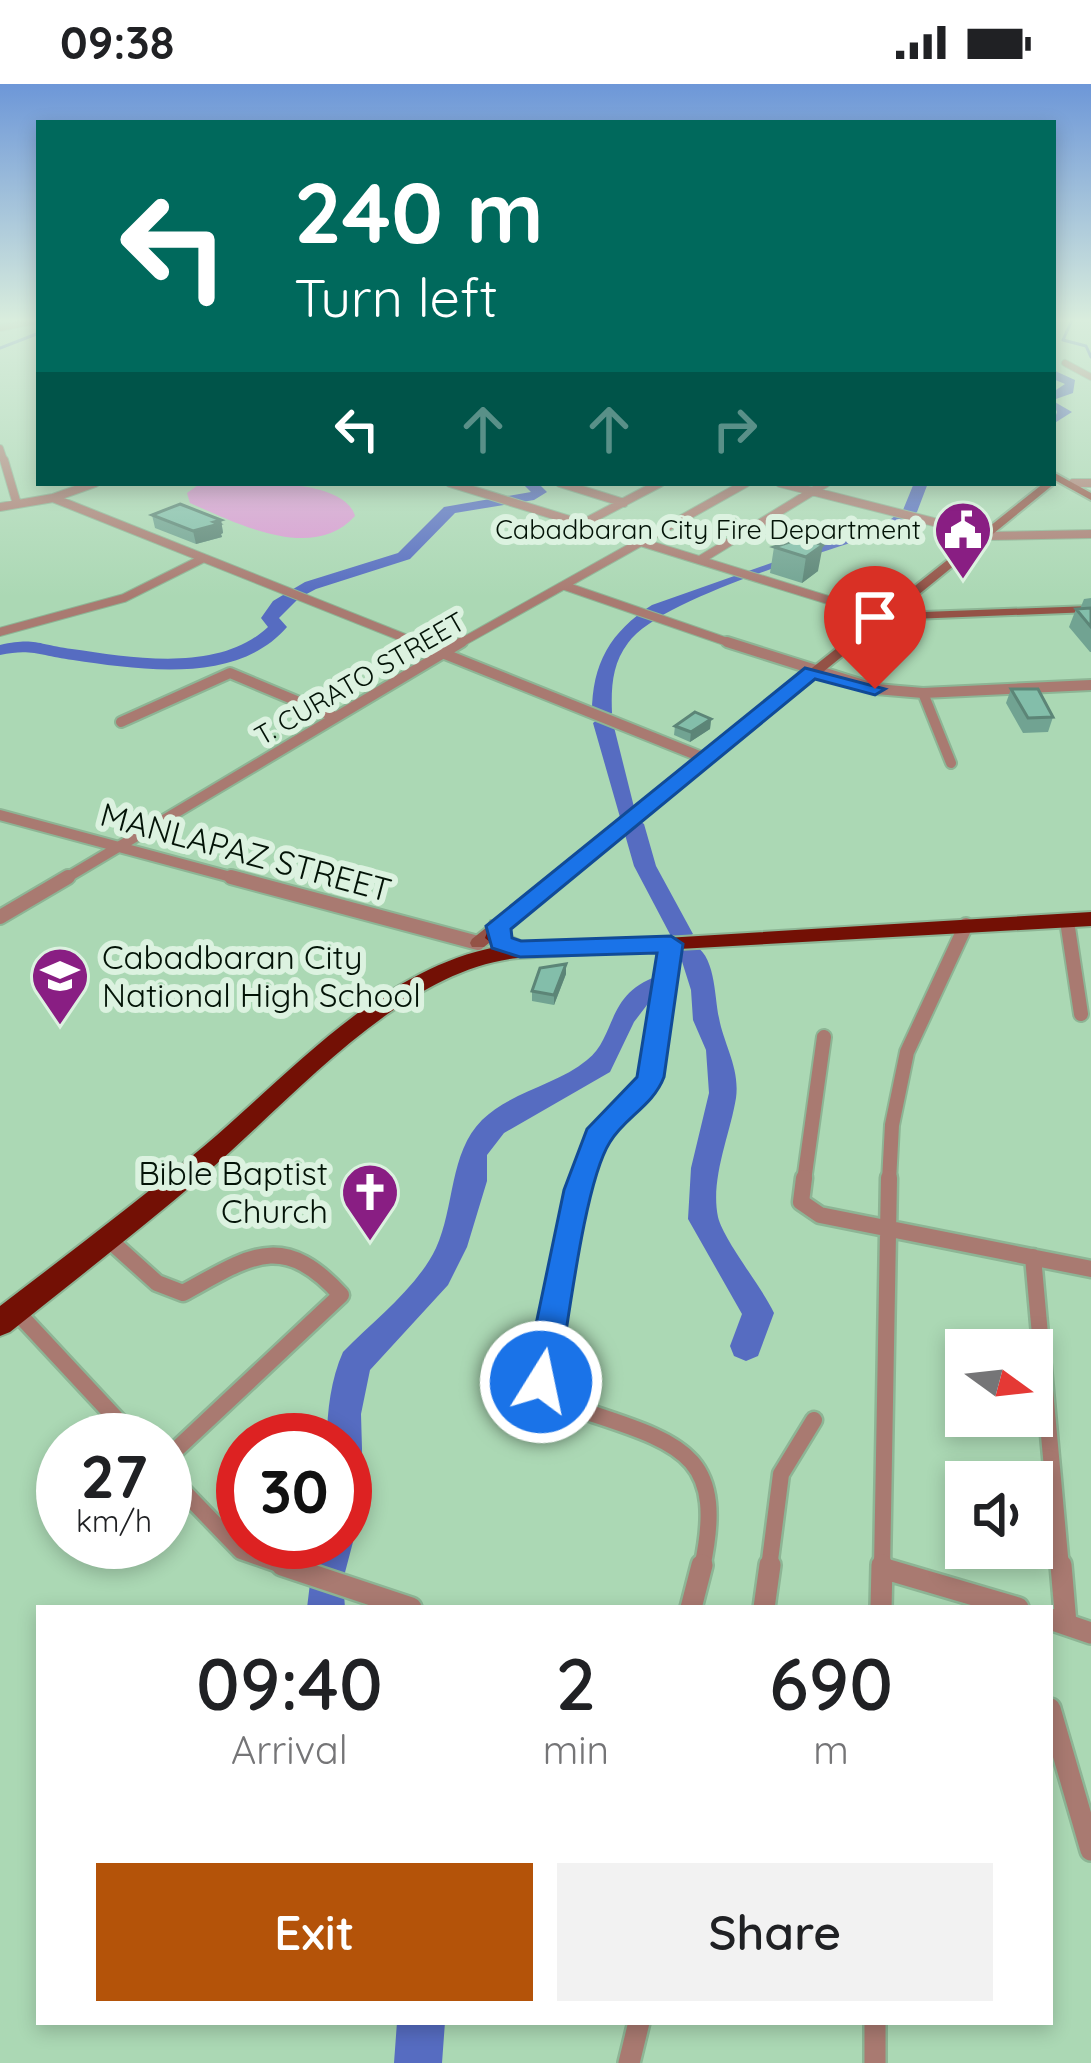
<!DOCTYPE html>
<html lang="en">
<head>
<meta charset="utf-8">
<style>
  body { margin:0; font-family:Quicksand,sans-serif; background:#f2f2f2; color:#202124; height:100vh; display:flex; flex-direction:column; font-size:45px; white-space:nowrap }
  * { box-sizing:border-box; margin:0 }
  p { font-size:39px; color:#757577 }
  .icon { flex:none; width:66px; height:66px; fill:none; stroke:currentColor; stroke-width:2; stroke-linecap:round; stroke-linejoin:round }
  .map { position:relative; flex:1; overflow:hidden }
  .details { position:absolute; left:36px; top:1521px; width:1017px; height:420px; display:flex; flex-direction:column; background:#fff; border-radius:0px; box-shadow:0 6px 18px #0003 }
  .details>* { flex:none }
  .guide { position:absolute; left:36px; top:36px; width:1020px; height:366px; border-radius:0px; box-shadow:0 6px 18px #0003; background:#00695c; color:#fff; overflow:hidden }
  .needle { width:78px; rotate:105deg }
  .controls { position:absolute; left:945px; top:1245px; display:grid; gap:24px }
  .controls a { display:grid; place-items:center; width:108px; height:108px; border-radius:0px; background:#fff; box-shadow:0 6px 18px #0003; font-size:60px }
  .speed { position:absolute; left:36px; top:1329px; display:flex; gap:24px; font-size:60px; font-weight:700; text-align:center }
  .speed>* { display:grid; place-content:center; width:156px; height:156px; border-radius:50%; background:#fff; box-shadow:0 6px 18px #0003; line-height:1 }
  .speed small { font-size:30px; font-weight:400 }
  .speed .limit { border:18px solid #d22; background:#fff; color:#111 }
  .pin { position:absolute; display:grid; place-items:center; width:102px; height:102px; color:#fff; margin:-123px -51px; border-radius:50% 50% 50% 0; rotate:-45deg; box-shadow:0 0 12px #0007 }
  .pin .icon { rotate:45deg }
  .me { position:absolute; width:132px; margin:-66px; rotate:10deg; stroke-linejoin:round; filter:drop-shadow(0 0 9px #0008) }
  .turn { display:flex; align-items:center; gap:42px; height:252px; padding:0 60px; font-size:54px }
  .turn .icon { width:156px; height:156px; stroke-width:2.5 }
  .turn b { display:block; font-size:84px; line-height:102px }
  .lanes { display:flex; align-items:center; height:114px; padding:0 60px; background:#0003; justify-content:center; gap:60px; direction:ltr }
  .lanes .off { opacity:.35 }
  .eta { display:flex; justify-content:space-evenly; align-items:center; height:204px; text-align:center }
  .eta b { font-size:72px; font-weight:600; line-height:84px }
  .button { display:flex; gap:24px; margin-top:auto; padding:24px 60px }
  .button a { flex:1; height:138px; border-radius:0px; background:#b45309; color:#fff; font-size:48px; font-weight:600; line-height:138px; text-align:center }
  .button a+a { background:#f2f2f2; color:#202124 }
  .status { display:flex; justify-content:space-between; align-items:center; height:84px; padding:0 60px; background:#fff; direction:ltr }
  .status svg { height:33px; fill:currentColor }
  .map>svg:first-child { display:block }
</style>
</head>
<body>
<div class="status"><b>09:38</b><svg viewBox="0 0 49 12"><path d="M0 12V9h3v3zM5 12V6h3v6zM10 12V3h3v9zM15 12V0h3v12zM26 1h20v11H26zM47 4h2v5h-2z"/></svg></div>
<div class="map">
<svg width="1091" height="1979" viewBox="0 0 1091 1979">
  <rect width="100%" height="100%" fill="#abd8b4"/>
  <path fill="#da99d3" d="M201,399C236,399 343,391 355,432C313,479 236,439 190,419L187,409Z"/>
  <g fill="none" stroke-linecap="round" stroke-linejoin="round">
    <path stroke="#566cc1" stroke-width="3" d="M1072,236L1063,256L1086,262L1091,273
      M0,264L39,249"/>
    <path fill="#566cc1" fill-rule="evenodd" d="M1053,286L1075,296L1073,309L1053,316V308L1065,300L1053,295Z
      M1053,317L1072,328L1053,340L1057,328Z
      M522,399H538L547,408L534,416L455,429L410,475L316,505L299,514L279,534L287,543C237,601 141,586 73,576C41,572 32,564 0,571V561C36,553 38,561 72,565C134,574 219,589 268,543L261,534L273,517L305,498L398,469L444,423L531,408Z
      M914,399H928L917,428L897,444C836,465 662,512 628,559C612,580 611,604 612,629L606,634L613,639L637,735L644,740L656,782L693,850L681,858L673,856L634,782L593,639L599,634L592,629C592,580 610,548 652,521L887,438L903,426Z
      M691,860C716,868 714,912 719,934C724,961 740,984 736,1014C730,1051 710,1095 718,1133C724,1157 762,1203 774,1229L758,1272L746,1277L734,1272L730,1262L742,1230L688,1135L691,1084L709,1009L706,966L693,936L691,906L679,868Z
      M664,890L677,898L650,917L634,938L610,988L504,1049L487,1071V1097L467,1163L448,1201L370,1286L361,1330L363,1400L358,1412L345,1417V1356H327C327,1327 331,1295 343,1268C373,1237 417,1204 436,1164C455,1123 449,1069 482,1036C510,1008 557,1001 587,976C618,952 604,907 664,890Z
      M345,1444L353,1458L343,1496L345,1524H307L315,1458H345Z
      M397,1938H445L442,1979H394Z"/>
    <g stroke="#8db595" stroke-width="8">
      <path id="street-far5" d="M0,244L39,236
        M1065,279L1091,293
        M0,364L5,379"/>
    </g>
    <g stroke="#8db595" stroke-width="10">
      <path id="street-far4" d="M4,376L17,420
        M450,399L883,533
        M560,399L624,419
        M780,399L989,452L1091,450
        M1073,399H1091
        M53,414L422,561
        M0,423L53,414L95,399
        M582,440L660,399
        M700,476L826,399
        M565,502L736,561
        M0,548L124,514L202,475
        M457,561L746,399"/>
    </g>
    <g stroke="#8db595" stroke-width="14">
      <path id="street-far3" d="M415,558L704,674
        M727,558L876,605L923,609L1091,601
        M923,609L951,679
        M121,638L230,589L335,633
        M0,731L242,796
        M63,796L462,558"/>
    </g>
    <g stroke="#8db595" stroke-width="18">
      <path id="street-far2" d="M231,793L478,859
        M0,833L68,793
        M1067,837L1081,930
        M584,1097L597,1052L647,1003L671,860
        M804,1097L824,953
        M889,1097L892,1041L907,968L966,841"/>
    </g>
    <g stroke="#8db595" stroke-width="21">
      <path id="street-far1" d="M584,1094L541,1297C552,1321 571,1322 593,1330C688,1361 725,1376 702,1484
        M804,1094L801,1118L820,1131L1091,1185
        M107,1154L157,1199L183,1209C249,1173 282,1146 341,1211L165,1376
        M1033,1173L1061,1484
        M16,1227L136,1356
        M165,1388L241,1467L290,1484
        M769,1484L781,1390L814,1336
        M882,1484L889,1094"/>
    </g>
    <g stroke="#8db595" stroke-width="26">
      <path id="street" d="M282,1481L411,1524
        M1061,1481L1066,1540
        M882,1484L1018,1524
        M691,1524L702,1481
        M764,1524L770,1481
        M881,1524L882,1481
        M1050,1535L1091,1549
        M1050,1625L1091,1766
        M875,1938V1979
        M629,1979L639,1938"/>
    </g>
    <g stroke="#8db595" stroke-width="4">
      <path id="secondary" d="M1053,388L1091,409V416L1053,395Z
        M1044,399L1054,400L896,529L1091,522V528L887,536L484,863H472L470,859L472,855Z"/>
    </g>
    <g stroke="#8db595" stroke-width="4">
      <path id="highway" d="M1091,828V842L518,874C400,886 290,1018 204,1091C141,1145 75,1196 10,1248L0,1252V1222C68,1170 137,1118 203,1063C291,989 379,886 496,863L485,854L491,837H505L507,851L527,860H567Z"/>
    </g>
    <use href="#street-far5" stroke="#a97a71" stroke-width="6"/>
    <use href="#street-far4" stroke="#a97a71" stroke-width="8"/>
    <use href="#street-far3" stroke="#a97a71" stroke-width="10"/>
    <use href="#street-far2" stroke="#a97a71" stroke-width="14"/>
    <use href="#street-far1" stroke="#a97a71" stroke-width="16"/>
    <use href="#street" stroke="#a97a71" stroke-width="21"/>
    <use href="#secondary" fill="#945246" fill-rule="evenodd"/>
    <use href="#highway" fill="#731005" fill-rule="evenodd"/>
  </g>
  <path fill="#71a392" d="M152,431L221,436L223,449L221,450L222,453L196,460L155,444Z
    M802,454L818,487L802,499L770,489L774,463Z
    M1091,514V568H1090L1069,543L1076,525H1080L1084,515Z
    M1011,605L1053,633L1048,648L1023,649L1006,619Z
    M711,635L710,645L690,658L674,651L675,642Z
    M566,880V890L554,921L532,917V907Z"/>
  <path fill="#5c8577" d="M221,436L223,449L221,450L222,453L196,460L193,447Z
    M823,461L818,487L802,499L806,473Z
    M711,635L710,645L690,658L691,648Z
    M566,880V890L554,921V911Z"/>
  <path fill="#83beaa" stroke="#5c8577" stroke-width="3" d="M180,420L221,436L214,438L219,440L193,447L152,431Z
    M802,454L823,461L806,473L774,463Z
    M1091,524V543L1076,525Z
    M1011,605H1038L1053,633L1028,634Z
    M695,628L711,635L691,648L675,642Z
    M566,880L554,911L532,907L540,884Z"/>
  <linearGradient id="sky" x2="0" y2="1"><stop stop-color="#6d97d8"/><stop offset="0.46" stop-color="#d9eddd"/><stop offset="1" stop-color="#d9eddd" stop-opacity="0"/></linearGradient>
  <rect width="1091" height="513" fill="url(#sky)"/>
  <path fill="#1a73e8" stroke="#114b97" stroke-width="3" d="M805,584L885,605L875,611L815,595L511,845L512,854L521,857L671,852L683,860L664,993C653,1022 625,1033 610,1058C584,1099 568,1243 558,1298L553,1308L541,1313L529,1308L524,1298L564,1106L587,1045L637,993L657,869L520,873L492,864L486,842Z"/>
  <defs>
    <g id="civic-pin" transform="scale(3)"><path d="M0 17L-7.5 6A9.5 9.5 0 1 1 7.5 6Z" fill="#891e83" stroke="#dcf2e0"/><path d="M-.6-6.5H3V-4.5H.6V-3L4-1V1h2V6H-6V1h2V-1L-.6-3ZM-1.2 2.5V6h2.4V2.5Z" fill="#fff"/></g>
    <g id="school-pin" transform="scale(3)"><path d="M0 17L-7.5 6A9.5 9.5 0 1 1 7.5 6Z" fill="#891e83" stroke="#dcf2e0"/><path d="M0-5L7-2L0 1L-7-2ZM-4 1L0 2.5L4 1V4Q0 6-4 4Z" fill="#fff"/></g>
    <g id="church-pin" transform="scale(3)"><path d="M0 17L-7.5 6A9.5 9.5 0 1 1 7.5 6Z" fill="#891e83" stroke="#dcf2e0"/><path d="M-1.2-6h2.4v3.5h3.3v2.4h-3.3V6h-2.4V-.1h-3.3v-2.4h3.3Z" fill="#fff"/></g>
  </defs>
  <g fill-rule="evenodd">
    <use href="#civic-pin" x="963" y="446"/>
    <use href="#school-pin" x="60" y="892"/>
    <use href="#church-pin" x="370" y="1108"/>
  </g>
  <g text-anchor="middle" stroke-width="12" stroke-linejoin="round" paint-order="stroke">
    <g font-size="27" fill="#031307" stroke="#dcf2e0" text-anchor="end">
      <text x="921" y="455">Cabadbaran City Fire Department</text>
    </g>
    <g font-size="27" fill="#031307" stroke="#dcf2e0">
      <text transform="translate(360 595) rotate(-30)" y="9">T. CURATO STREET</text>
    </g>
    <g font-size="33" fill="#031307" stroke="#dcf2e0">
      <text transform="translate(246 768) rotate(15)" y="12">MANLAPAZ STREET</text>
    </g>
    <g font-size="33" fill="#031307" stroke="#dcf2e0" text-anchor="start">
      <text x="102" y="885">Cabadbaran City<tspan x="102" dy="38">National High School</tspan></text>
      <text x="328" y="1101" text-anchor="end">Bible Baptist<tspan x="328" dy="38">Church</tspan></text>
    </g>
  </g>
</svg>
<div class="controls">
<a><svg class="needle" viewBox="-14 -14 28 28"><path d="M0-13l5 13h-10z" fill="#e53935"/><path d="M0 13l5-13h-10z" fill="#757577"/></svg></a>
<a><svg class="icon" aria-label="sound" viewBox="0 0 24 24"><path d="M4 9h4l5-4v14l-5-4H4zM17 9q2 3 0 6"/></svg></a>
</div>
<div class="speed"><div>27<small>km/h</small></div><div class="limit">30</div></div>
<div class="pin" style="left:875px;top:605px;background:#d93025"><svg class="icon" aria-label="arrive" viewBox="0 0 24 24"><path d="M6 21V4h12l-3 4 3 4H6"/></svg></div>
<svg class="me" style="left:541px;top:1298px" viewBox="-20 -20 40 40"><circle r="17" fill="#1a73e8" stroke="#fff" stroke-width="3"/><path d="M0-11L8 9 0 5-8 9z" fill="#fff"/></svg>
<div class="guide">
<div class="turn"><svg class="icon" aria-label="left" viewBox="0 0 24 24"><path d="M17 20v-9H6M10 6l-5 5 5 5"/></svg><div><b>240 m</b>Turn left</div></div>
<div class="lanes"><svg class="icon" aria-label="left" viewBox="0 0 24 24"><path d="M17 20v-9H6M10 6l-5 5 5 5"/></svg><svg class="icon off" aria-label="ahead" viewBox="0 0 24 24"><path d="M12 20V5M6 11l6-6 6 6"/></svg><svg class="icon off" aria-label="ahead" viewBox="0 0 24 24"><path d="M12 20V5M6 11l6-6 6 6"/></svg><svg class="icon off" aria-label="right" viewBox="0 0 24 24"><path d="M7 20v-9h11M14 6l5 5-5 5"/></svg></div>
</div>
<section class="details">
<div class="eta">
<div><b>09:40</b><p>Arrival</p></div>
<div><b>2</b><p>min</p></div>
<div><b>690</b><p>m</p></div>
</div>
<div class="button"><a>Exit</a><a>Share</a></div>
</section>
</div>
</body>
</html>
